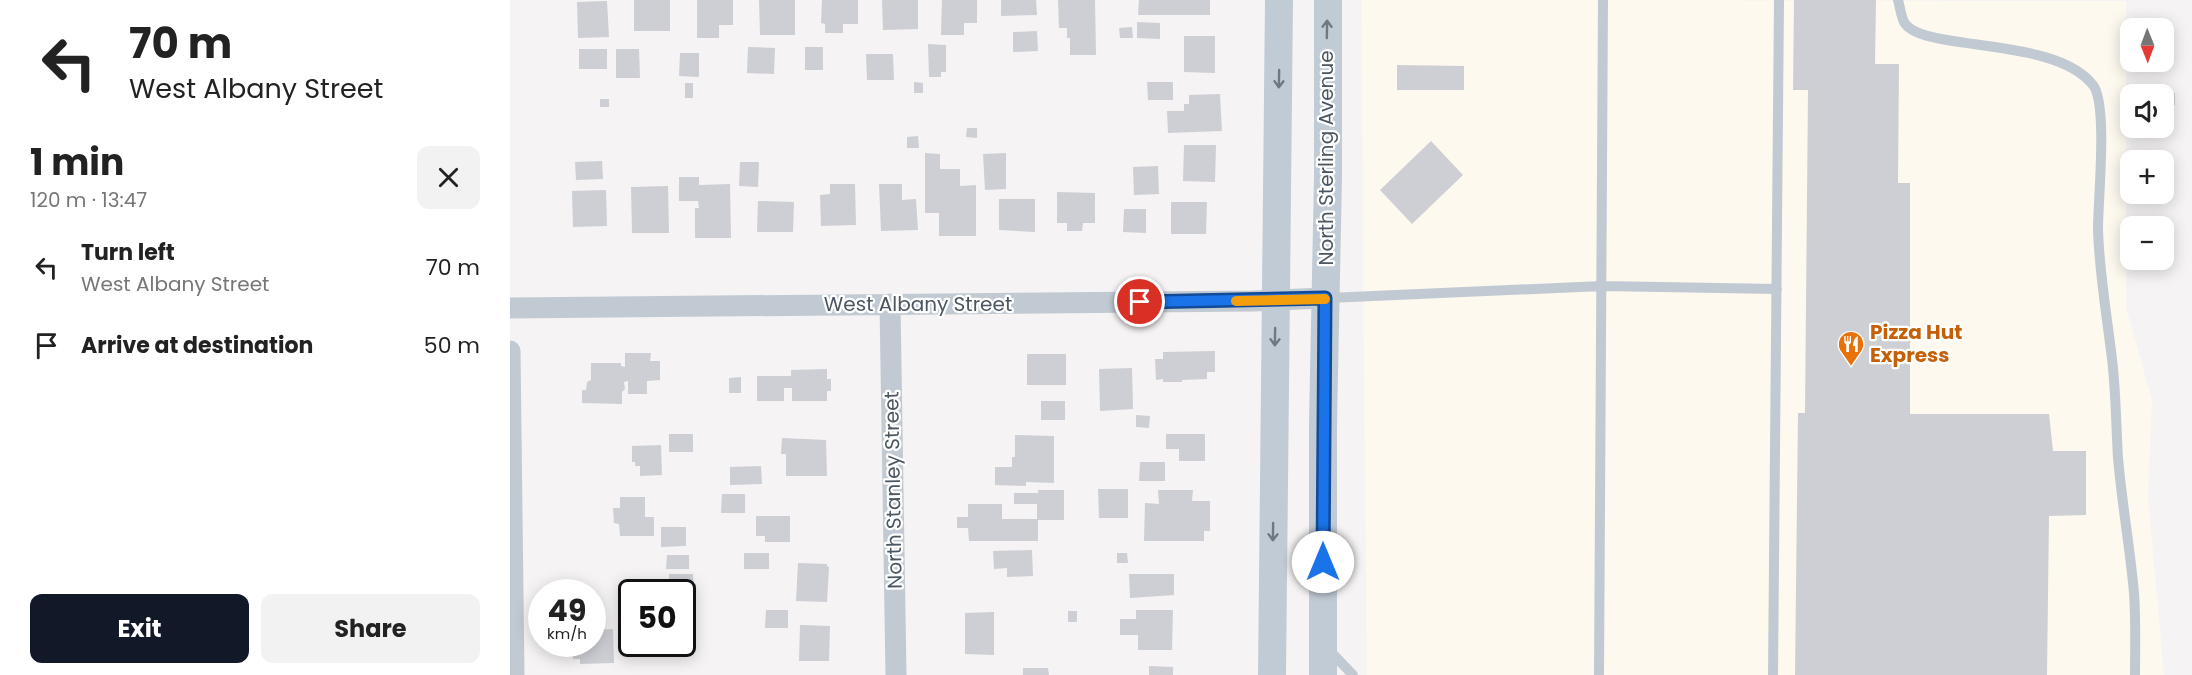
<!DOCTYPE html>
<html lang="en">
<head>
<meta charset="utf-8">
<style>
  body { margin:0; font-family:Poppins,sans-serif; background:#f2f2f2; color:#222; height:100vh; display:flex; flex-direction:column; font-size:22px; white-space:nowrap }
  * { box-sizing:border-box; margin:0 }
  p { font-size:20px; color:#767676 }
  .icon { flex:none; width:33px; height:33px; fill:none; stroke:currentColor; stroke-width:2; stroke-linecap:round; stroke-linejoin:round }
  .map { position:relative; flex:1; overflow:hidden }
  .details { display:flex; flex-direction:column; background:#fff; width:510px }
  .details>* { flex:none }
  .guide { background:#fff; color:#222; overflow:hidden }
  .needle { width:39px; rotate:179deg }
  .tools { position:absolute; left:1610px; top:18px; display:grid; gap:12px }
  .tools a { display:grid; place-items:center; width:54px; height:54px; border-radius:12px; background:#fff; box-shadow:0 3px 15px #0003; font-size:30px }
  .speed { position:absolute; left:18px; top:579px; display:flex; gap:12px; font-size:30px; font-weight:700; text-align:center }
  .speed>* { display:grid; place-content:center; width:78px; height:78px; border-radius:50%; background:#fff; box-shadow:0 3px 15px #0003; line-height:1 }
  .speed small { font-size:15px; font-weight:400 }
  .speed .limit { border:3px solid #111; border-radius:9px; background:#fff; color:#111 }
  .pin { position:absolute; display:grid; place-items:center; width:51px; height:51px; color:#fff; margin:-26px; border:3px solid #fff; border-radius:50%; box-shadow:0 2px 6px #0007 }
  .me { position:absolute; width:66px; margin:-33px; rotate:0deg; stroke-linejoin:round; filter:drop-shadow(0 0 4px #0008) }
  .turn { display:flex; align-items:center; gap:21px; height:126px; padding:0 30px; font-size:27px }
  .turn .icon { width:78px; height:78px; stroke-width:2.5 }
  .turn b { display:block; font-size:42px; line-height:51px }
  .round { display:grid; place-items:center; flex:none; width:63px; height:63px; border-radius:12px; background:#f2f2f2 }
  .summary { display:flex; align-items:center; justify-content:space-between; height:102px; padding:0 30px }
  h1 { font-size:36px; font-weight:700; line-height:45px }
  .action { display:flex; gap:12px; margin-top:auto; padding:12px 30px }
  .action a { flex:1; height:69px; border-radius:12px; background:#111827; color:#fff; font-size:24px; font-weight:700; line-height:69px; text-align:center }
  .action a+a { background:#f2f2f2; color:#222 }
  ul { padding:0; list-style:none }
  li { display:flex; align-items:center; gap:18px; height:78px; padding:0 30px }
  li div { flex:1 }
  li b { display:block; font-size:22px }
  li em { font-style:normal }
  main { display:flex; flex:1; min-height:0 }
  .map>svg:first-child { display:block }
</style>
</head>
<body>
<main>
<section class="details">
<div class="guide">
<div class="turn"><svg class="icon" aria-label="left" viewBox="0 0 24 24"><path d="M17 20v-9H6M10 6l-5 5 5 5"/></svg><div><b>70 m</b>West Albany Street</div></div>
</div>
<div class="summary"><div><h1>1 min</h1><p>120 m · 13:47</p></div><a class="round"><svg class="icon" aria-label="close" viewBox="0 0 24 24"><path d="M6 6l12 12M18 6L6 18"/></svg></a></div>
<ul>
<li><svg class="icon" aria-label="left" viewBox="0 0 24 24"><path d="M17 20v-9H6M10 6l-5 5 5 5"/></svg><div><b>Turn left</b><p>West Albany Street</p></div><em>70 m</em></li>
<li><svg class="icon" aria-label="arrive" viewBox="0 0 24 24"><path d="M6 21V4h12l-3 4 3 4H6"/></svg><div><b>Arrive at destination</b></div><em>50 m</em></li>
</ul>
<div class="action"><a>Exit</a><a>Share</a></div>
</section>
<div class="map">
<svg width="1682" height="675" viewBox="0 0 1682 675">
  <rect width="100%" height="100%" fill="#f5f3f3"/>
  <path fill="#fdf9ef" d="M852,0L1616,1V307L1642,400L1638,496L1654,675H857L853,295Z"/>
  <path fill="#cdcfd5" d="M124,0H160V31H124Z
    M187,0H223V25H209V38H187Z
    M249,0H285V35H250Z
    M312,0H348V24H333V33H315V24L311,23Z
    M372,0H408V29L373,30Z
    M432,0H467V23H454V35H431Z
    M491,0H526L527,15L491,16Z
    M548,0H585L586,55H560V38H557V28H549Z
    M629,0H700V15H628Z
    M1284,0H1366L1365,64H1389L1388,183H1400V414H1539L1543,451H1576V515L1539,516L1537,675H1285L1288,413H1295L1298,90H1283Z
    M97,1L99,37L68,38L67,2Z
    M627,22L650,23V39L627,38Z
    M622,27L623,38H610L609,28Z
    M527,31L528,51L503,52V32Z
    M674,36H705V73L674,72Z
    M418,44L436,45V72H431V77H419Z
    M238,47L265,48L264,74L237,73Z
    M295,47H313V70H295Z
    M69,49H97V69H69Z
    M106,49H129L130,78H106Z
    M170,53H189V77L169,76Z
    M356,54H383L384,80H357Z
    M887,65L954,66V90H887Z
    M404,82L413,83V93H404Z
    M637,82H663V100H638Z
    M175,83H183V98H175Z
    M1650,92L1665,93V105L1653,104V94H1650Z
    M710,94L712,131L658,133L657,111H674V104H679V95Z
    M90,99H99V107H90Z
    M457,128H467V138L456,137Z
    M408,136L409,148H397V137Z
    M921,141L953,175L902,224L870,190Z
    M674,145H706L705,182L673,181Z
    M415,153L430,154V169H450V186L466,185V236H429V213H415Z
    M496,153V189L475,190L473,154Z
    M92,161L93,179L66,180L65,162Z
    M230,162H249L248,187L229,186Z
    M648,166L649,194L624,195L623,167Z
    M169,177H189V185L220,184L221,238H185V208H189L188,201H169Z
    M320,184H345L346,225L311,226L310,195L320,194Z
    M369,184H392V200L406,199L408,230L371,231Z
    M158,186L159,233H122L121,187Z
    M96,190L97,226L63,227L62,191Z
    M547,192L585,193V223H573L572,231H557V223H547Z
    M489,199H525V232L489,230Z
    M248,201L284,202L283,232H247Z
    M661,202H697L696,234H661Z
    M614,209H636V233L613,232Z
    M705,351V372H697V379L672,380V382H653V379L646,380L645,359H653V352Z
    M115,353H141L140,361H150V380L137,381V394H118V381L114,382L115,389L112,392V404L72,403V390H76L77,382L81,380V363H111V366L115,367Z
    M517,354H556V385H517Z
    M622,368L623,409L590,411L589,369Z
    M317,369V379H321V391H317V401H282V388H274V401H247V376H281V370Z
    M231,377V393H219V378Z
    M531,401H555V420H531Z
    M626,415L640,416L639,428L626,427Z
    M159,434H183V452H159Z
    M656,434H695V461H669V449H656Z
    M505,435L544,436V483L516,482V486L485,485V467H502V457H505Z
    M272,438L316,440L317,476H276V454H271Z
    M151,445L152,475L130,476V466H125V462H122V446Z
    M630,462H655V481H629Z
    M251,466L252,484L220,485V467Z
    M588,489H618V518H589Z
    M528,490H554V520H528V541H459L458,528H447V517H458V504H492V519H527V504H504V493H528Z
    M648,490H683L682,501H700V531H694V541H634L635,503L649,504Z
    M212,494H235V513H211Z
    M110,497H135V517H144V536H110L109,524L104,523L103,508H110Z
    M246,516H280V542H255V536H246Z
    M151,527H176V546L151,547Z
    M522,550L523,576L497,577V568L484,569L483,551Z
    M234,553H259V569H234Z
    M607,553H617L618,563H607Z
    M157,555H179V569H156Z
    M288,563L317,564V566L319,567L317,602L286,601Z
    M159,574H183L184,604H172V592H159Z
    M619,574H664V595L620,598Z
    M256,610H278V628H255Z
    M626,610H663L662,650H628V635H610V619H626Z
    M558,611H567V622H558Z
    M484,612V655L455,654V613Z
    M115,615H122V632H116Z
    M290,625L320,626L319,661H289Z
    M103,629L104,663L70,664V659H63V644H82V630Z
    M639,666L663,667V675H639Z
    M513,668H538L539,675H513Z"/>
  <g fill="none" stroke-linecap="round" stroke-linejoin="round">
    <path stroke="#c1cad2" stroke-width="10" d="M1388,0C1390,7 1391,16 1394,22C1411,53 1544,35 1583,85C1598,104 1588,200 1588,228C1589,272 1597,316 1602,359C1606,392 1606,425 1608,458C1612,504 1620,548 1624,593C1626,620 1625,648 1625,675
      M818,298L1092,286L1267,289
      M818,649L843,675
      M1089,675L1093,0
      M1263,675L1269,0"/>
    <path stroke="#c1cad2" stroke-width="21" d="M380,304L386,675
      M0,308L743,301L815,298
      M0,351L4,675"/>
    <path stroke="#c1cbd6" stroke-width="28" d="M762,675L769,0
      M813,675V423L818,177V0"/>
  </g>
  <defs><path id="oneway-shaft" d="M-6 0H5M1.5-3L5.5 0L1.5 3" fill="none" stroke-width="1.6" stroke-linecap="round" stroke-linejoin="round" transform="scale(1.5)"/></defs>
  <g stroke="#6e7984">
    <use href="#oneway-shaft" transform="translate(817 29) rotate(-89)"/>
    <use href="#oneway-shaft" transform="translate(769 79) rotate(91)"/>
    <use href="#oneway-shaft" transform="translate(765 337) rotate(91)"/>
    <use href="#oneway-shaft" transform="translate(763 532) rotate(91)"/>
  </g>
  <g fill="none" stroke-linecap="round" stroke-linejoin="round">
    <g stroke="#114b97" stroke-width="15">
      <path id="route" d="M630,302L815,298L813,562"/>
    </g>
    <use href="#route" stroke="#1a73e8" stroke-width="10"/>
    <path stroke="#f59e0b" stroke-width="10" d="M726,301L815,299"/>
  </g>
  <defs>
    <g id="restaurant-pin" transform="scale(1.35)"><path d="M0 17L-7.5 6A9.5 9.5 0 1 1 7.5 6Z" fill="#e8710a" stroke="#fff"/><path d="M-5-6h1v4h1v-4h1v4h1v-4h1v5L-1.5 .5V6h-2V.5L-5-1ZM5-6V6H3V1.5H1.5Q1.5-4 5-6Z" fill="#fff"/></g>
  </defs>
  <g fill-rule="evenodd">
    <use href="#restaurant-pin" x="1341" y="344"/>
  </g>
  <g text-anchor="middle" stroke-width="4.5" stroke-linejoin="round" paint-order="stroke">
    <g font-size="20" fill="#4a5661" stroke="#fff">
      <text transform="translate(816 158) rotate(-90)" y="7">North Sterling Avenue</text>
      <text x="408" y="311">West Albany Street</text>
      <text transform="translate(383 490) rotate(-91)" y="7">North Stanley Street</text>
    </g>
    <g font-size="20" font-weight="bold" fill="#c56008" stroke="#fff" text-anchor="start">
      <text x="1360" y="339">Pizza Hut<tspan x="1360" dy="23">Express</tspan></text>
    </g>
  </g>
</svg>
<div class="tools">
<a><svg class="needle" viewBox="-14 -14 28 28"><path d="M0-13l5 13h-10z" fill="#e53935"/><path d="M0 13l5-13h-10z" fill="#767676"/></svg></a>
<a><svg class="icon" aria-label="sound" viewBox="0 0 24 24"><path d="M4 9h4l5-4v14l-5-4H4zM17 9q2 3 0 6"/></svg></a>
<a>+</a>
<a>−</a>
</div>
<div class="speed"><div>49<small>km/h</small></div><div class="limit">50</div></div>
<div class="pin" style="left:630px;top:302px;background:#d93025"><svg class="icon" aria-label="arrive" viewBox="0 0 24 24"><path d="M6 21V4h12l-3 4 3 4H6"/></svg></div>
<svg class="me" style="left:813px;top:562px" viewBox="-20 -20 40 40"><circle r="19" fill="#fff"/><path d="M0-13L10 11 0 6-10 11z" fill="#1a73e8"/></svg>
</div>
</main>
</body>
</html>
